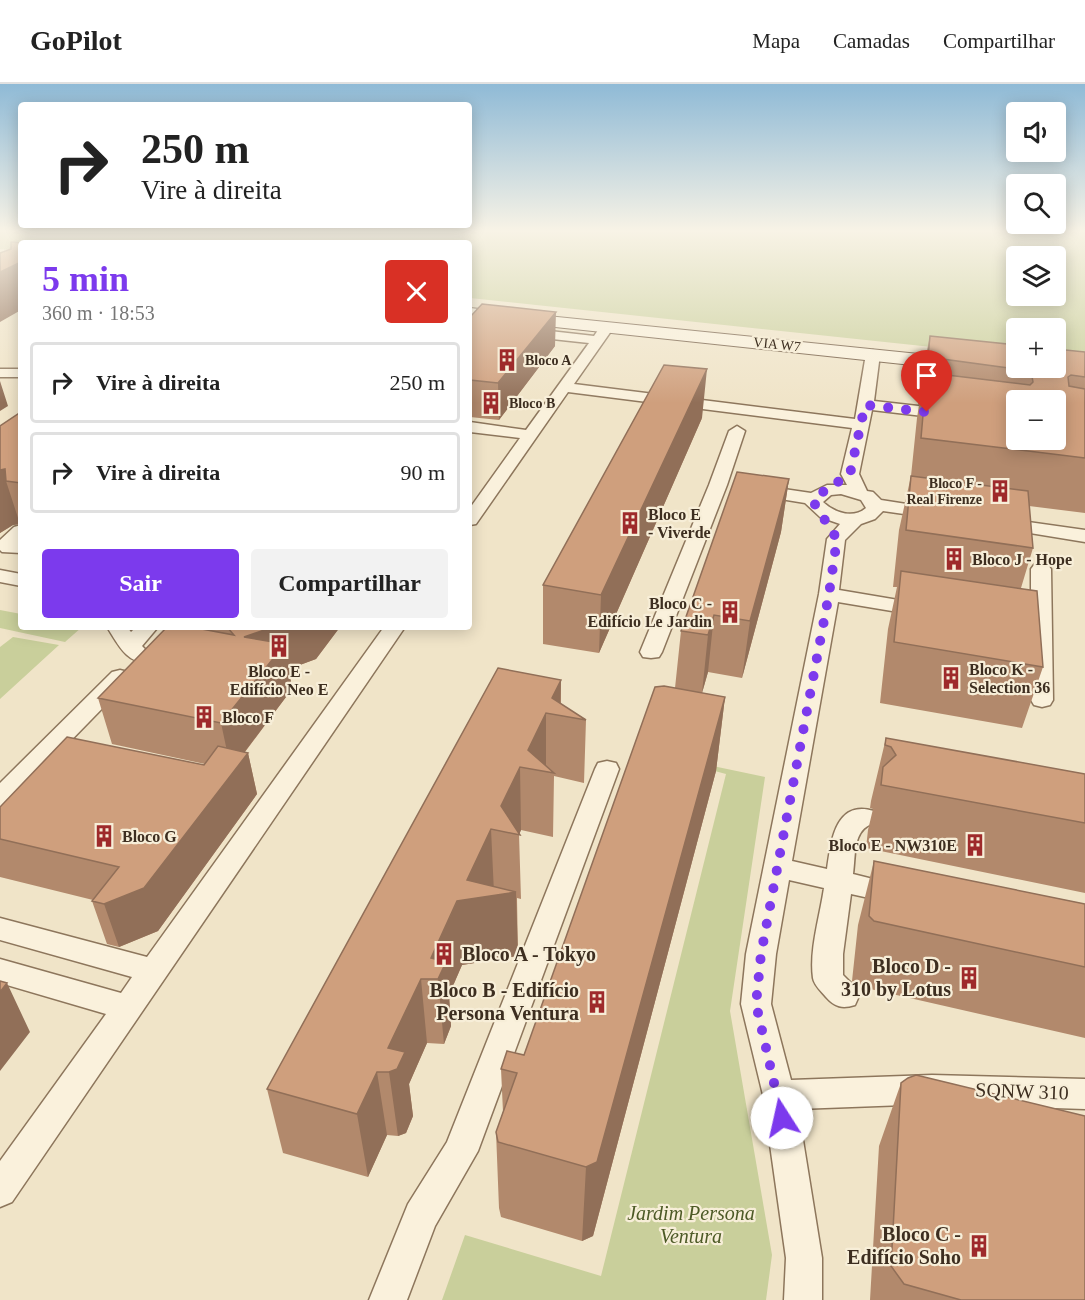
<!DOCTYPE html>
<html lang="pt">
<head>
<meta charset="utf-8">
<style>
  body { margin:0; font-family:"Times New Roman",serif; background:#f2f2f2; color:#222; height:100vh; display:flex; flex-direction:column; font-size:22px; white-space:nowrap }
  * { box-sizing:border-box; margin:0 }
  p { font-size:20px; color:#767676 }
  .icon { flex:none; width:33px; height:33px; fill:none; stroke:currentColor; stroke-width:2; stroke-linecap:round; stroke-linejoin:round }
  .map { position:relative; flex:1; overflow:hidden }
  .details { position:absolute; left:18px; top:156px; width:454px; height:390px; display:flex; flex-direction:column; background:#fff; border-radius:6px; box-shadow:0 3px 15px #0003 }
  .details>* { flex:none }
  .top-card { position:absolute; left:18px; top:18px; width:454px; height:126px; border-radius:6px; box-shadow:0 3px 15px #0003; background:#fff; color:#222; overflow:hidden }
  .tools { position:absolute; left:1006px; top:18px; display:grid; gap:12px }
  .tools a { display:grid; place-items:center; width:60px; height:60px; border-radius:6px; background:#fff; box-shadow:0 3px 15px #0003; font-size:30px }
  .pin { position:absolute; display:grid; place-items:center; width:51px; height:51px; color:#fff; margin:-62px -26px; border-radius:50% 50% 50% 0; rotate:-45deg; box-shadow:0 0 6px #0007 }
  .pin .icon { rotate:45deg }
  .me { position:absolute; width:66px; margin:-33px; rotate:350deg; stroke-linejoin:round; filter:drop-shadow(0 0 4px #0008) }
  .turn { display:flex; align-items:center; gap:21px; height:126px; padding:0 24px; font-size:27px }
  .turn .icon { width:78px; height:78px; stroke-width:2.5 }
  .turn b { display:block; font-size:42px; line-height:51px }
  .round { display:grid; place-items:center; flex:none; width:63px; height:63px; border-radius:6px; background:#f2f2f2 }
  .summary { display:flex; align-items:center; justify-content:space-between; height:102px; padding:0 24px }
  h1 { font-size:36px; font-weight:700; line-height:45px; color:#7c3aed }
  .button { display:flex; gap:12px; margin-top:auto; padding:12px 24px }
  .button a { flex:1; height:69px; border-radius:6px; background:#7c3aed; color:#fff; font-size:24px; font-weight:700; line-height:69px; text-align:center }
  .button a+a { background:#f2f2f2; color:#222 }
  ul { padding:0; list-style:none }
  li { display:flex; align-items:center; gap:18px; height:81px; margin:0 12px 9px; padding:0 12px; border:3px solid #e0e0e0; border-radius:6px }
  li div { flex:1 }
  li b { display:block; font-size:22px }
  li em { font-style:normal }
  header { display:flex; align-items:center; gap:36px; box-sizing:border-box; height:84px; padding:0 30px; background:#fff; border-bottom:2px solid #e0e0e0 }
  header strong { font-size:28px }
  nav { display:flex; gap:33px; margin-inline-start:auto; font-size:21px }
  .map>svg:first-child { display:block }
</style>
</head>
<body>
<header>
<strong>GoPilot</strong>
<nav><a>Mapa</a><a>Camadas</a><a>Compartilhar</a></nav>
</header>
<div class="map">
<svg width="1085" height="1216" viewBox="0 0 1085 1216">
  <rect width="100%" height="100%" fill="#f0e4c8"/>
  <path fill="#c9cf9b" fill-rule="evenodd" d="M0,148H1085V279L1056,276V244H1017V272L470,214V159H21V167L0,165ZM1017,172H1056V212H1017Z
    M0,526L21,530V543H82L65,558L0,544Z
    M13,553L59,561L0,615V563Z
    M632,665L765,693L730,927L772,1171L766,1216H442L465,1151L601,1192L726,690Z"/>
  <g fill="none" stroke-linecap="round" stroke-linejoin="round">
    <g stroke="#8d765c" stroke-width="3">
      <path id="minor" d="M470,238L594,252L602,240H612L614,243L574,300L855,335L866,270L873,266L880,270L874,317L927,323L953,331L955,334L947,339L936,338L923,332L872,326L859,390L867,407L873,408L881,416L932,424L938,425L941,429L938,433L932,434L883,427L875,435L861,440L845,456L839,506L922,520L929,522L932,526L929,530L922,532L838,518L792,777L827,785C831,758 835,715 874,727L878,733L874,739C852,746 856,770 853,790L889,799L906,820L902,828C888,832 876,827 869,814L851,810L843,870V891L855,903L859,912L855,921C842,925 835,923 826,913C821,907 814,901 813,894C809,866 820,832 824,804L789,796L776,870L771,920L791,996L932,991L1085,995V1025L932,1020L798,1025L822,1174V1216H784L786,1174L763,1011L741,920L746,870L819,510L827,455L840,440L820,433L805,419L756,411L750,410L747,406L750,402L756,401L811,409L827,401H847L841,390L852,344L568,308L476,440L470,441V424L520,354L470,348V338L526,346L589,259L470,246ZM841,410L861,416L866,424C853,435 835,429 823,418L831,411Z
        M0,285H21V293H0Z
        M737,342L745,347L727,401L662,568L659,573L651,574L643,573L640,568L709,401L729,347Z
        M1000,434L1085,446V458L994,443L991,439L994,435Z
        M21,441V469L2,468L0,466V456L14,443Z
        M1041,479L1048,481L1051,485L1053,616L1050,621L1042,623L1034,621L1031,616V485L1034,481Z
        M0,486L21,490V502L0,498Z
        M107,543H127L131,548L136,543H158L142,562L152,572L149,577C127,582 117,558 107,543Z
        M384,543H405L12,1118L0,1123V1077L106,930L0,899V875L121,909L132,893L0,856V834L147,873Z
        M120,586L128,588L131,593L128,598L9,720L0,723V699L112,588Z
        M607,677L616,679L619,685L478,1067L435,1142L407,1216H369L408,1120L447,1058L595,685L598,679Z"/>
    </g>
    <g stroke="#6f573f" stroke-width="2">
      <path id="secondary" d="M470,224L968,275L975,277L978,281L975,285L968,287L470,234Z"/>
    </g>
    <use href="#minor" fill="#faf1dc" fill-rule="evenodd"/>
    <use href="#secondary" fill="#faf1dc" fill-rule="evenodd"/>
  </g>
  <path fill="#b2896c" d="M470,233L555,262L499,336L470,333Z
    M930,252L1085,268V429L1029,422L1033,464L1021,504L1043,583L1022,644L880,619L888,545L897,503H893L899,446L911,392L917,334L919,321H918L920,299Z
    M21,328V444L20,440L13,441L0,449V342Z
    M702,334L599,569L543,560V501Z
    M789,395L781,448L742,594L708,588L702,609L725,613L716,687L593,1152L582,1157L501,1133L499,1124L496,1048L503,1028L501,985L524,971L675,604L681,547Z
    M205,543H340L316,575L289,585L292,605L245,668L248,669L257,710L158,847L119,863L107,860L92,817L93,816L0,793V723L204,681L205,680L112,660L98,614L206,546Z
    M561,596V620L586,636L584,699L554,692L553,753L521,746L519,750L521,815L517,814L518,872L462,881L449,911L451,942L444,960L427,959L409,1000L413,1032L406,1049L398,1052L387,1051L368,1093L283,1069L267,1005Z
    M886,654L1085,690V809L866,764L868,746L873,725L870,724L871,717Z
    M874,777L1085,820V954L857,902L852,897L858,841Z
    M901,999L1085,1216H870L879,1062Z"/>
  <path fill="#916f58" d="M21,178V226L0,238V188Z
    M556,228L555,262L499,336L498,299Z
    M707,285L702,334L599,569L601,511Z
    M0,297L8,322L0,327Z
    M5,385L6,397L20,440L13,441L0,449V386Z
    M789,395L781,448L742,594L750,537Z
    M714,531L708,588L702,609L708,551Z
    M273,543H340L316,575L289,585L292,605L231,686L221,639L244,553Z
    M561,596L560,631L552,614Z
    M725,613L716,687L593,1152L582,1157L586,1083Z
    M546,629V688L528,666Z
    M248,669L257,710L158,847L119,863L104,820Z
    M520,683L521,746L519,751L501,722Z
    M491,745L494,809L516,808L518,872L462,881L449,911L451,942L444,960L438,895L431,874Z
    M421,895L427,959L409,1000L413,1032L406,1049L398,1052L389,988L388,964Z
    M7,899L30,948L0,987V908Z
    M377,988L387,1051L368,1093L357,1030Z"/>
  <path fill="#cf9f7d" stroke="#916f58" stroke-width="1.5" fill-rule="evenodd" d="M11,158L21,159V178L0,188V169L11,165Z
    M482,220L556,228L498,299L470,296V233Z
    M930,252L1017,261V284H1056V265L1085,268V293L1071,291L1068,293L1069,302L1085,305V374L921,354L927,285L947,291L1030,301L1033,298L1031,287L928,273ZM1017,316H1056V356H1017Z
    M664,281L707,285L601,511L543,501Z
    M21,328V399L6,397L5,385L0,386V342Z
    M737,388L789,395L750,537L714,531L708,551L681,547Z
    M911,392L1028,407L1033,464L906,446Z
    M901,487L1037,507L1043,583L894,558Z
    M167,543H191L234,551L227,543H273L244,553L285,560L221,639L98,614Z
    M498,584L561,596L552,614L586,636L546,629L528,666L554,689L520,683L501,722L520,751L491,745L467,796L516,808L457,817L431,874L446,878L438,895H421L388,964L405,968L397,985L389,988H377L357,1030L267,1005Z
    M664,602L725,613L597,1078L586,1083L498,1058L496,1048L517,989L501,985L507,967L524,971L655,603Z
    M67,653L204,681L218,662L248,669L144,804L104,820L92,817L119,783L0,755V723Z
    M886,654L1085,690V739L881,701L883,683L896,671L891,663L885,661Z
    M874,777L1085,820V883L874,837L869,832Z
    M0,897L7,899L0,908Z
    M916,991L1085,1032V1216H961L904,1200L891,1182L901,999L908,994Z"/>
  <linearGradient id="sky" x2="0" y2="1"><stop stop-color="#8fbad6"/><stop offset="0.46" stop-color="#f8f3e6"/><stop offset="1" stop-color="#f8f3e6" stop-opacity="0"/></linearGradient>
  <rect width="1085" height="319" fill="url(#sky)"/>
  <g fill="none" stroke-linecap="round" stroke-linejoin="round">
    <path stroke="#7c3aed" stroke-width="10" stroke-dasharray="0 18" d="M782,1034L756,920L761,870L829,510L837,455L814,419V414L850,390L865,321L927,328"/>
  </g>
  <defs>
    <g id="building-bare" transform="scale(1.8)"><path d="M-4-6H4V6H1V3H-1V6H-4ZM-2.5-4.3h1.7v1.8h-1.7ZM.8-4.3h1.7v1.8H.8ZM-2.5-1h1.7V.8h-1.7ZM.8-1h1.7V.8H.8Z" fill="#9e2a2b" stroke="#f7eed8" stroke-width="2.5" paint-order="stroke"/></g>
  </defs>
  <g fill-rule="evenodd">
    <use href="#building-bare" x="507" y="276"/>
    <use href="#building-bare" x="491" y="319"/>
    <use href="#building-bare" x="1000" y="407"/>
    <use href="#building-bare" x="630" y="439"/>
    <use href="#building-bare" x="954" y="475"/>
    <use href="#building-bare" x="730" y="528"/>
    <use href="#building-bare" x="279" y="562"/>
    <use href="#building-bare" x="951" y="594"/>
    <use href="#building-bare" x="204" y="633"/>
    <use href="#building-bare" x="104" y="752"/>
    <use href="#building-bare" x="975" y="761"/>
    <use href="#building-bare" x="444" y="870"/>
    <use href="#building-bare" x="969" y="894"/>
    <use href="#building-bare" x="597" y="918"/>
    <use href="#building-bare" x="979" y="1162"/>
  </g>
  <g text-anchor="middle" stroke-width="4.5" stroke-linejoin="round" paint-order="stroke">
    <g font-size="14" fill="#3d2e20" stroke="#f7eed8">
      <text transform="translate(777 260) rotate(6)" y="5">VIA W7</text>
    </g>
    <g font-size="14" font-weight="bold" fill="#3d2e20" stroke="#f7eed8" text-anchor="start">
      <text x="525" y="281">Bloco A</text>
      <text x="509" y="324">Bloco B</text>
      <text x="982" y="404" text-anchor="end">Bloco F -<tspan x="982" dy="16">Real Firenze</tspan></text>
    </g>
    <g font-size="16" font-weight="bold" fill="#3d2e20" stroke="#f7eed8" text-anchor="start">
      <text x="648" y="436">Bloco E<tspan x="648" dy="18">- Viverde</tspan></text>
      <text x="972" y="481">Bloco J - Hope</text>
      <text x="712" y="525" text-anchor="end">Bloco C -<tspan x="712" dy="18">Edifício Le Jardin</tspan></text>
      <text x="969" y="591">Bloco K -<tspan x="969" dy="18">Selection 36</tspan></text>
      <text x="279" y="593" text-anchor="middle">Bloco E -<tspan x="279" dy="18">Edifício Neo E</tspan></text>
      <text x="222" y="639">Bloco F</text>
      <text x="122" y="758">Bloco G</text>
      <text x="957" y="767" text-anchor="end">Bloco E - NW310E</text>
    </g>
    <g font-size="20" font-weight="bold" fill="#3d2e20" stroke="#f7eed8" text-anchor="end">
      <text x="462" y="877" text-anchor="start">Bloco A - Tokyo</text>
      <text x="951" y="889">Bloco D -<tspan x="951" dy="23">310 by Lotus</tspan></text>
      <text x="579" y="913">Bloco B - Edifício<tspan x="579" dy="23">Persona Ventura</tspan></text>
      <text x="961" y="1157">Bloco C -<tspan x="961" dy="23">Edifício Soho</tspan></text>
    </g>
    <g font-size="20" fill="#3d2e20" stroke="#f7eed8">
      <text transform="translate(1022 1007) rotate(2)" y="7">SQNW 310</text>
    </g>
    <g font-size="20" font-style="italic" fill="#4d5a26" stroke="#f7eed8">
      <text x="691" y="1136">Jardim Persona<tspan x="691" dy="23">Ventura</tspan></text>
    </g>
  </g>
</svg>
<div class="tools">
<a><svg class="icon" aria-label="sound" viewBox="0 0 24 24"><path d="M4 9h4l5-4v14l-5-4H4zM17 9q2 3 0 6"/></svg></a>
<a><svg class="icon" aria-label="search" viewBox="0 0 24 24"><circle cx="10" cy="10" r="6"/><path d="M15 15l6 6"/></svg></a>
<a><svg class="icon" aria-label="layers" viewBox="0 0 24 24"><path d="M12 4l9 5-9 5-9-5zM3 14l9 5 9-5"/></svg></a>
<a>+</a>
<a>−</a>
</div>
<div class="pin" style="left:927px;top:328px;background:#d93025"><svg class="icon" aria-label="arrive" viewBox="0 0 24 24"><path d="M6 21V4h12l-3 4 3 4H6"/></svg></div>
<svg class="me" style="left:782px;top:1034px" viewBox="-20 -20 40 40"><circle r="19" fill="#fff"/><path d="M0-13L10 11 0 6-10 11z" fill="#7c3aed"/></svg>
<div class="top-card">
<div class="turn"><svg class="icon" aria-label="right" viewBox="0 0 24 24"><path d="M7 20v-9h11M14 6l5 5-5 5"/></svg><div><b>250 m</b>Vire à direita</div></div>
</div>
<section class="details">
<div class="summary"><div><h1>5 min</h1><p>360 m · 18:53</p></div><a class="round" style="background:#d93025;color:#fff"><svg class="icon" aria-label="close" viewBox="0 0 24 24"><path d="M6 6l12 12M18 6L6 18"/></svg></a></div>
<ul>
<li><svg class="icon" aria-label="right" viewBox="0 0 24 24"><path d="M7 20v-9h11M14 6l5 5-5 5"/></svg><div><b>Vire à direita</b></div><em>250 m</em></li>
<li><svg class="icon" aria-label="right" viewBox="0 0 24 24"><path d="M7 20v-9h11M14 6l5 5-5 5"/></svg><div><b>Vire à direita</b></div><em>90 m</em></li>
</ul>
<div class="button"><a>Sair</a><a>Compartilhar</a></div>
</section>
</div>
</body>
</html>
